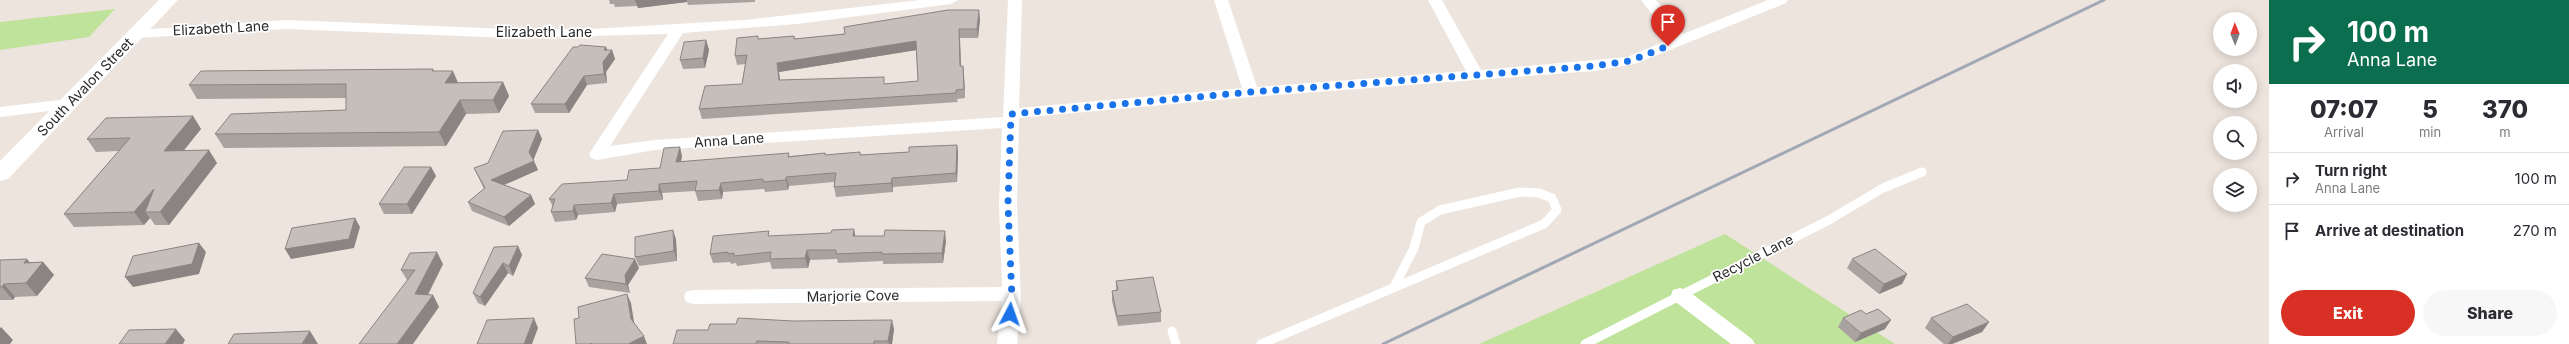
<!DOCTYPE html>
<html lang="en">
<head>
<meta charset="utf-8">
<style>
  body { margin:0; font-family:Inter,sans-serif; background:#f7f7f7; color:#2b2b33; height:100vh; display:flex; flex-direction:column; font-size:15px; white-space:nowrap }
  * { box-sizing:border-box; margin:0 }
  p { font-size:13px; color:#7c7c81 }
  .icon { flex:none; width:22px; height:22px; fill:none; stroke:currentColor; stroke-width:2; stroke-linecap:round; stroke-linejoin:round }
  .map { position:relative; flex:1; overflow:hidden }
  .sheet { display:flex; flex-direction:column; background:#fff; width:300px }
  .sheet>* { flex:none }
  .top-card { background:#0b6e4f; color:#fff; overflow:hidden }
  .needle { width:26px; rotate:359deg }
  .controls { position:absolute; left:2213px; top:12px; display:grid; gap:8px }
  .controls a { display:grid; place-items:center; width:44px; height:44px; border-radius:50%; background:#fff; box-shadow:0 2px 10px #0003; font-size:20px }
  .pin { position:absolute; display:grid; place-items:center; width:34px; height:34px; color:#fff; margin:-41px -17px; border-radius:50% 50% 50% 0; rotate:-45deg; box-shadow:0 0 4px #0007 }
  .pin .icon { rotate:45deg }
  .me { position:absolute; width:44px; margin:-22px; rotate:4deg; stroke-linejoin:round; filter:drop-shadow(0 0 3px #0008) }
  .turn { display:flex; align-items:center; gap:14px; height:84px; padding:0 12px; font-size:18px }
  .turn .icon { width:52px; height:52px; stroke-width:2.5 }
  .turn b { display:block; font-size:28px; line-height:34px }
  .eta { display:flex; justify-content:space-evenly; align-items:center; height:68px; text-align:center }
  .eta b { font-size:24px; font-weight:800; line-height:28px }
  .button { display:flex; gap:8px; margin-top:auto; padding:8px 12px }
  .button a { flex:1; height:46px; border-radius:24px; background:#d93025; color:#fff; font-size:16px; font-weight:800; line-height:46px; text-align:center }
  .button a+a { background:#f7f7f7; color:#2b2b33 }
  ul { padding:0; list-style:none }
  li { display:flex; align-items:center; gap:12px; height:52px; padding:0 12px; border-top:1px solid #e1e1e2 }
  li div { flex:1 }
  li b { display:block; font-size:15px }
  li em { font-style:normal }
  main { display:flex; flex:1; min-height:0 }
  .map>svg:first-child { display:block }
</style>
</head>
<body>
<main>
<div class="map">
<svg width="2269" height="344" viewBox="0 0 2269 344">
  <rect width="100%" height="100%" fill="#ede4dd"/>
  <path fill="#bfe39a" d="M115,9L89,37L0,50V22Z
    M1725,234L1895,344H1479Z"/>
  <g fill="none" stroke-linecap="round" stroke-linejoin="round">
    <path stroke="#fff" stroke-width="9" d="M1172,331L1176,344
      M1261,344L1544,224L1557,210L1552,198L1539,193L1520,192L1440,210L1421,222L1414,248L1394,287
      M1585,344L1829,220L1883,188L1922,172"/>
    <path fill="#fff" fill-rule="evenodd" d="M920,0H958L951,4L797,24L683,33L610,146L655,140L1003,117L1008,0H1022L1019,108L1242,88L1214,0H1228L1257,87L1466,71L1428,0H1442L1481,70L1627,57L1671,39L1641,0H1656L1683,34L1768,0H1788L1786,3L1635,64L1595,71L1251,97L1019,118L1017,204L1021,299L1017,344H997L1002,301L693,304L686,302L684,297L686,292L693,290L1002,287L999,204L1002,128L655,150L597,160L591,158L589,154L668,34L509,38L287,29L137,38L130,34L137,30L287,20L509,29H590L745,20Z
      M68,99L74,100L76,104L74,108L0,117V107Z
      M1680,288L1687,290L1752,339L1755,344H1731L1673,300L1671,295L1673,290Z"/>
    <path fill="#fff" fill-rule="evenodd" d="M159,0H178L8,179L0,181V161Z"/>
    <path stroke="#a0a7b5" stroke-width="3" d="M1383,344L2104,0"/>
  </g>
  <path fill="#a9a3a0" fill-rule="evenodd" d="M609,0H755V2L688,5L687,2L638,8L637,6L615,7L614,4H610Z
    M980,19L978,38H960L961,66H963L964,75L965,98L957,99L958,102L702,119L699,109L742,84L745,64L737,65L735,56L759,39L794,36L795,39ZM916,50L918,81L885,84L780,80L779,72Z
    M706,40L709,50L705,68L683,69L680,60Z
    M578,47H606L607,50H612L615,59L606,72L607,83L587,85L569,113H535L531,104Z
    M433,69L434,71L458,83L503,82L509,96L499,113L466,114L446,146L224,148L215,134L346,110V98L197,99L189,85Z
    M193,116L201,129L183,150L217,163L169,225H155L150,218L144,225L74,227L64,214L119,151L96,152L87,139Z
    M538,130L542,139L533,160L538,170L504,185L531,195L535,204L509,226L472,211L468,202L484,189L474,168L488,163Z
    M957,145L958,154L957,182L893,187V192L836,197L834,187V182L789,186L788,190L765,192L764,189L723,192L722,199L698,201L695,191L662,193L663,200L617,204L615,212L578,215L576,220L555,222L551,212L553,207L549,199L627,180L660,168L682,156L681,162L789,156L825,153V155L860,152L861,155L909,152Z
    M431,167L436,176L412,214H384L379,204Z
    M856,236L946,241L943,263L883,264V261L838,263L837,259L810,260L808,268L772,269L770,262L737,266L736,263L731,264L730,262L713,263L710,254Z
    M676,239L677,261L639,266L635,257Z
    M518,246L522,255L513,276L508,273L485,306L478,303L473,293Z
    M1852,259L1907,274L1902,284L1879,294L1847,268Z
    M0,260L30,262H43L54,275L37,296L15,297L13,300H0Z
    M443,264L428,295H433L439,307L407,280L401,270Z
    M639,268L628,285L630,293L589,287L585,278Z
    M1116,281L1161,312V322L1118,326L1112,301V291L1116,290Z
    M1843,318L1885,329L1855,342L1838,327Z
    M1931,318L1989,322L1982,332L1952,344H1944L1925,328Z
    M894,329L892,344H673Z"/>
  <path fill="#8a8582" d="M635,0H687V2L638,8Z
    M979,10L980,19L978,38L977,29Z
    M959,29L960,38L961,75L960,66Z
    M706,40L709,50L705,68L703,58Z
    M916,41L917,50L779,72L781,89L779,80L777,63Z
    M606,47L609,54L612,50L615,59L606,72L607,83L604,74L603,62L604,50Z
    M963,66L964,75L965,98L964,89Z
    M453,71L459,85L445,83Z
    M584,76L587,85L569,113L565,104Z
    M503,82L509,96L499,113L493,100Z
    M460,100L466,114L446,146L439,132Z
    M193,116L201,129L173,164L164,151Z
    M538,130L542,139L533,161L529,152Z
    M957,145L958,154L957,182L956,173Z
    M680,147L682,156L679,171L676,162Z
    M209,150L217,163L169,225L160,212Z
    M534,161L538,170L495,189L491,180Z
    M431,167L436,176L412,214L407,204Z
    M786,177L789,186L788,190L786,180Z
    M892,178L893,187V192L891,183Z
    M721,183L723,192L722,199L719,190Z
    M659,184L662,193L663,200L659,191Z
    M154,189L145,212L150,218L144,225L134,212Z
    M614,194L617,204L615,212L611,203Z
    M531,195L535,204L509,226L504,217Z
    M574,205L578,215L576,220L573,211Z
    M355,218L360,227L354,248L291,259L285,249Z
    M854,229L856,239L853,236Z
    M673,230L676,239L677,261L674,251Z
    M945,231L946,241L943,263L942,253Z
    M199,243L206,252L199,274L133,287L125,277Z
    M518,246L522,255L513,276L509,266Z
    M807,250L810,260L808,268L805,258Z
    M437,252L443,264L422,306L415,294Z
    M27,259L36,270L43,262L54,275L37,296L26,283L24,263Z
    M635,259L639,268L628,285L630,293L626,284L625,275Z
    M503,263L508,273L485,306L480,297Z
    M1907,274L1902,284L1879,294L1884,284Z
    M4,284L15,297L13,300L2,287Z
    M627,294L631,303L635,328L631,319Z
    M433,295L439,307L413,344H397Z
    M534,318L538,328L532,344H524Z
    M892,320L894,329L892,344H889L888,341Z
    M1891,320L1885,329L1855,342L1861,333Z
    M1989,322L1982,332L1952,344H1948L1953,337Z
    M1,327L13,340L10,344H0V328Z
    M176,329L185,340L183,344H165Z
    M310,331L318,344H302Z
    M644,336L647,344H628Z"/>
  <path fill="#c5beba" stroke="#8a8582" fill-rule="evenodd" d="M948,10H979L977,29H959L960,66H963L964,89L956,90V93L699,109L705,86L742,84L747,55L735,56L737,38L758,36V39L794,36V39L845,34L844,27ZM916,41L918,81L884,84V77L779,80L777,63Z
    M706,40L703,58L680,60L684,42Z
    M580,45L606,47L604,50H612L603,62L604,74L584,76L565,104H531L573,47H578Z
    M433,69L432,71H453L445,83L503,82L493,100H460L439,132L215,134L231,114L346,110V84L189,85L201,71Z
    M193,116L164,151L209,150L160,212H145L154,189L134,212L64,214L130,138L87,139L106,118Z
    M538,130L529,152L534,161L491,180L531,195L504,217L468,202L485,188L474,168L488,163L503,131Z
    M957,145L956,173L892,178L891,183L834,187L836,173H833L786,177V180L763,182V179L721,183L719,190L695,191L697,181L659,184V191L614,194L611,203L574,205L573,211L551,212L555,199H549L562,184L627,180L629,170L660,168L664,148L680,147L676,162L789,153L788,157L825,153V155L860,152V155L909,152V147Z
    M404,167H431L407,204H379Z
    M355,218L349,239L285,249L292,228Z
    M854,229L853,236H884L885,230L945,231L942,253L882,254V252L836,254V250H807L805,258L770,259L771,252L734,256V253L728,254V252L710,254L713,236L769,231L768,236L831,233L832,230Z
    M673,230L674,251L635,257V237Z
    M199,243L192,264L125,277L133,256Z
    M518,246L509,266L503,263L480,297L473,293L494,247Z
    M1875,249L1907,274L1884,284L1852,259Z
    M437,252L415,294L433,295L397,344H359L415,270H401L410,253Z
    M602,254L635,259L625,275L626,284L585,278Z
    M27,259L24,263L43,262L26,283L4,284L2,287H0V260Z
    M1153,277L1161,312L1117,316L1112,291L1118,290L1116,281Z
    M627,294L631,319L644,336L628,344H592L591,343L590,344H576L574,319L579,318L578,307Z
    M1967,304L1989,322L1953,337L1931,318Z
    M1878,309L1891,320L1861,333L1843,318L1861,310L1866,314Z
    M534,318L524,344H477L487,320Z
    M738,318L793,321L892,320L888,341H874V344H789V342L757,341L756,344H673L677,330H708L710,324H736Z
    M176,329L165,344H119L129,330Z
    M310,331L302,344H228L234,334Z"/>
  <g fill="none" stroke-linecap="round" stroke-linejoin="round">
    <path stroke="#1a73e8" stroke-width="7" stroke-dasharray="0 12.6" d="M1010,314L1012,299L1008,204L1011,114L1251,92L1594,66L1630,61L1668,46"/>
  </g>
  <g text-anchor="middle" stroke-width="3.5" stroke-linejoin="round" paint-order="stroke">
    <g font-size="14" fill="#2b2b2b" stroke="#fff">
      <text transform="translate(221 28) rotate(-3)" y="5">Elizabeth Lane</text>
      <text x="544" y="37">Elizabeth Lane</text>
      <text transform="translate(85 87) rotate(-46)" y="5">South Avalon Street</text>
      <text transform="translate(729 140) rotate(-4)" y="5">Anna Lane</text>
      <text transform="translate(1753 258) rotate(-27)" y="5">Recycle Lane</text>
      <text transform="translate(853 296) rotate(-1)" y="5">Marjorie Cove</text>
    </g>
  </g>
</svg>
<div class="controls">
<a><svg class="needle" viewBox="-14 -14 28 28"><path d="M0-13l5 13h-10z" fill="#e53935"/><path d="M0 13l5-13h-10z" fill="#7c7c81"/></svg></a>
<a><svg class="icon" aria-label="sound" viewBox="0 0 24 24"><path d="M4 9h4l5-4v14l-5-4H4zM17 9q2 3 0 6"/></svg></a>
<a><svg class="icon" aria-label="search" viewBox="0 0 24 24"><circle cx="10" cy="10" r="6"/><path d="M15 15l6 6"/></svg></a>
<a><svg class="icon" aria-label="layers" viewBox="0 0 24 24"><path d="M12 4l9 5-9 5-9-5zM3 14l9 5 9-5"/></svg></a>
</div>
<div class="pin" style="left:1668px;top:46px;background:#d93025"><svg class="icon" aria-label="arrive" viewBox="0 0 24 24"><path d="M6 21V4h12l-3 4 3 4H6"/></svg></div>
<svg class="me" style="left:1010px;top:314px" viewBox="-20 -20 40 40"><path d="M0-17L14 15 0 8-14 15z" fill="#1a73e8" stroke="#fff" stroke-width="4"/></svg>
</div>
<section class="sheet">
<div class="top-card">
<div class="turn"><svg class="icon" aria-label="right" viewBox="0 0 24 24"><path d="M7 20v-9h11M14 6l5 5-5 5"/></svg><div><b>100 m</b>Anna Lane</div></div>
</div>
<div class="eta">
<div><b>07:07</b><p>Arrival</p></div>
<div><b>5</b><p>min</p></div>
<div><b>370</b><p>m</p></div>
</div>
<ul>
<li><svg class="icon" aria-label="right" viewBox="0 0 24 24"><path d="M7 20v-9h11M14 6l5 5-5 5"/></svg><div><b>Turn right</b><p>Anna Lane</p></div><em>100 m</em></li>
<li><svg class="icon" aria-label="arrive" viewBox="0 0 24 24"><path d="M6 21V4h12l-3 4 3 4H6"/></svg><div><b>Arrive at destination</b></div><em>270 m</em></li>
</ul>
<div class="button"><a>Exit</a><a>Share</a></div>
</section>
</main>
</body>
</html>
